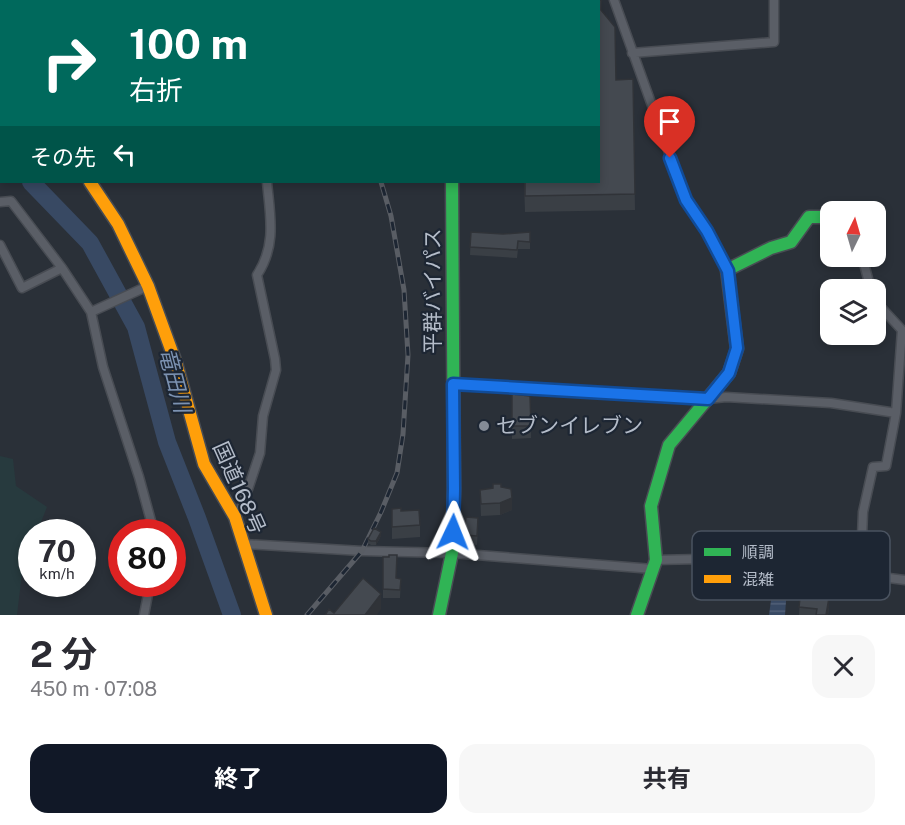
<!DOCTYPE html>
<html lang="ja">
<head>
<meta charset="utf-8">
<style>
  body { margin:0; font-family:"Public Sans","Noto Sans JP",sans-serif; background:#f7f7f7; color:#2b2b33; height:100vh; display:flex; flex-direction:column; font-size:22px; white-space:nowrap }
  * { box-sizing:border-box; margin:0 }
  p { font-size:20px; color:#7c7c81 }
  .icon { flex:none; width:33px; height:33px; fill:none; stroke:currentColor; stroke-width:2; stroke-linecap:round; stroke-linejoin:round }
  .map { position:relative; height:615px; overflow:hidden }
  .drawer { display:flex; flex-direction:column; background:#fff; flex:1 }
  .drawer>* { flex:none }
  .banner { position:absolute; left:0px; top:0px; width:600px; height:183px; box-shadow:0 3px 9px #0003; background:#00695c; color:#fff; overflow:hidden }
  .needle { width:39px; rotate:5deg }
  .fabs { position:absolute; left:820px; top:201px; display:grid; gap:12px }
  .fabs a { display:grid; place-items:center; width:66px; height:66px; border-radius:12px; background:#fff; box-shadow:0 3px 9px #0003; font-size:30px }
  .speed { position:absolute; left:18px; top:519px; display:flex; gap:12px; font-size:30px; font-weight:700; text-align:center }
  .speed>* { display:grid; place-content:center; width:78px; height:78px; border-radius:50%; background:#fff; box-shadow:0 3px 9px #0003; line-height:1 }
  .speed small { font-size:15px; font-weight:400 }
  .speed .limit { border:9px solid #d22; background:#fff; color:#111 }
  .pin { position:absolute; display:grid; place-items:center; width:51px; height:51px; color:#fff; margin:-62px -26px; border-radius:50% 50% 50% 0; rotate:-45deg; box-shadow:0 0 6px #0007 }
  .pin .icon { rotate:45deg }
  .me { position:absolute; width:66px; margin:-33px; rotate:2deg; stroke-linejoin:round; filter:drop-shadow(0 0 4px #0008) }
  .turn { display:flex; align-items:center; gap:21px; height:126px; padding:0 30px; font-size:27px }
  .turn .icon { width:78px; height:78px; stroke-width:2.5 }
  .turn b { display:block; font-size:42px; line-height:51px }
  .then { display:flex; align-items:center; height:57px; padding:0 30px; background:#0003; gap:12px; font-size:22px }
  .round { display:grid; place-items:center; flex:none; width:63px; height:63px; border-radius:18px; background:#f7f7f7 }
  .overview { display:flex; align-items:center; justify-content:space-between; height:102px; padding:0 30px }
  h1 { font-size:36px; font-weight:700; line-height:45px }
  .action { display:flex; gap:12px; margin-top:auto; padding:12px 30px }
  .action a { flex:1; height:69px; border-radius:18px; background:#111827; color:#fff; font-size:24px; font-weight:700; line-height:69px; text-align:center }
  .action a+a { background:#f7f7f7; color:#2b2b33 }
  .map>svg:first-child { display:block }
</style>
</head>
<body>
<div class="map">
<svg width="905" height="615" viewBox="0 0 905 615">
  <defs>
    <pattern id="water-rules" width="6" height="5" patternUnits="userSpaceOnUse" patternTransform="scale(1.5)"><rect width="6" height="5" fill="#384963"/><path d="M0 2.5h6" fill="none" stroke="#526178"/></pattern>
  </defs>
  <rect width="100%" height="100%" fill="#2a3038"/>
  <path fill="#273a3e" d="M0,456L13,459L16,486L47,507L37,532H32L31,547L22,573L17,615H0Z"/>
  <path fill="url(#water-rules)" d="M773,586L787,587L785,615H769Z"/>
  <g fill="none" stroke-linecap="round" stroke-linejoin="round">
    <path stroke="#384963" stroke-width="18" d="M0,149L2,150
      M31,182L90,243L136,327L167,442L197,518L232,615"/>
    <g stroke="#484c53" stroke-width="11">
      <path id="street" d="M614,0L686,200L707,231L728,271
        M264,2V0
        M632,53L774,42V0
        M0,202L11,201L62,268L91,312L103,367L139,477L154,532
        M0,245L22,288L62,268
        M862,256L871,290
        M91,312L148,286
        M452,384L708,399L726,397L831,403L896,413
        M235,517L243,504L260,453L263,416L276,370L275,359L257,275C277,245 270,215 267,182
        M244,544L362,551L452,553L653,569
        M656,560L700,559L764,568L840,574H858L905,580
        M858,574L861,561L863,512L873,467L886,466L896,413L902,330L876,302
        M144,615L150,584"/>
    </g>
    <g stroke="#484c53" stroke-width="15">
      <path id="fast" d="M451,0V2
        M0,90L2,91
        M439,615L452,553L454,489L452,182
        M637,615L656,560L651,506L669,445L729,373L737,349L727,270L771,248L791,242L809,217H831"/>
    </g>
    <g stroke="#484c53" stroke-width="15">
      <path id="slow" d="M90,182L118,224L148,286L176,363L204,464L235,517L266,615"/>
    </g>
    <use href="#street" stroke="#5a5e66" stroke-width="8"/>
    <use href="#fast" stroke="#30b455" stroke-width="12"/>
    <use href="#slow" stroke="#ff9f0a" stroke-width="12"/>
    <g stroke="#595d64" stroke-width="5">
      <path id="rail" d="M316,0V2
        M307,615L362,551L381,512L397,473L403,434L408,355L404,290L391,216L381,182"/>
    </g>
    <use href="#rail" stroke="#1d2633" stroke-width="3" stroke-dasharray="9" stroke-linecap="butt"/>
  </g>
  <path fill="#3a3f45" d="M601,10L616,80L633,79L635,210L525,212L524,182Z
    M471,232L503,234L530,232V249H518L517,258L470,255Z
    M512,394L530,396L531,438L512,439Z
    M501,487L512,510L500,515L481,516L480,490Z
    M392,509L401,511L420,525V537L392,539Z
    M478,527L477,545L464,544V535Z
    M381,536L376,545H371L368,543V539Z
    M855,547L853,562L846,561V553Z
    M383,557L397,578L401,579L400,598H383Z
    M884,576L883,596L853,593V585Z
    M796,581L829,607L828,615H799L800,599H795Z"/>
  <path fill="#303338" d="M512,498V510L500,515V503Z
    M381,532V536L376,545V541Z
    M381,594V609L377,615H365Z
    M829,598V607L828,615H826Z"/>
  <path fill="#444950" stroke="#303338" stroke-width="1.5" d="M521,0H601V10L615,27L616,80L633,79L635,194L525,196V182H598V2H521Z
    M471,232L503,234L530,232V242L518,241L517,250L470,247Z
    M512,394L530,396L531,426H512Z
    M493,484H501V487L511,489L512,498L500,503L481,504L480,490L493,488Z
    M401,508V511L419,510L420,525L392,527V509Z
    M466,517L478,518L477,536L464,535Z
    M374,528L381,532L376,541H371L368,539Z
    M389,555H397L396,578L401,579L400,590L383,589V557H389Z
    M804,575L829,577V598L826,615H816L817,609L799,607L801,590H795L796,581L804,582Z
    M363,578L381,594L365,615H325L329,609L334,613Z"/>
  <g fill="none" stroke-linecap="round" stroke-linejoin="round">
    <g stroke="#114b97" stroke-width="15">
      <path id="route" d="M453,532L454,489L453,384L708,399L729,373L737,348L728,271L707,231L686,200L670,158"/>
    </g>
    <use href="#route" stroke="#1a73e8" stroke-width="10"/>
  </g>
  <circle fill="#848b96" stroke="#1d2633" stroke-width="2" cx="484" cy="426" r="6"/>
  <g text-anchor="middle" stroke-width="4.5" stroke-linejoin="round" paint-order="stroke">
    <g font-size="21" fill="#b4bcc9" stroke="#1d2633">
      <text transform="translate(433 291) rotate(-90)" y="7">平群バイパス</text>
      <text transform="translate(239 488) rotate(66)" y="7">国道168号</text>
    </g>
    <g font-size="21" fill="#b4bcc9" stroke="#1d2633" text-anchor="start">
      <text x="496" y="433">セブンイレブン</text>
    </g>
    <g font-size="22" font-style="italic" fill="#7c92b1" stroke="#1d2633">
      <text transform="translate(175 380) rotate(75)" y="8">竜田川</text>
    </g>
  </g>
  <rect x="692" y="531" width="198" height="69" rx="9" fill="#1d2633" stroke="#4a5360" stroke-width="1.5"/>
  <rect x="704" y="548" width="27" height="8" fill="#30b455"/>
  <rect x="704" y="575" width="27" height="8" fill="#ff9f0a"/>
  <g font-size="16" fill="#b4bcc9">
    <text x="742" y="558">順調</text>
    <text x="742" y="585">混雑</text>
  </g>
</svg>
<div class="fabs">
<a><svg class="needle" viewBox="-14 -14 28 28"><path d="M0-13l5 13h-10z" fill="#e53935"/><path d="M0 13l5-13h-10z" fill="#7c7c81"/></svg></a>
<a><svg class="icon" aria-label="layers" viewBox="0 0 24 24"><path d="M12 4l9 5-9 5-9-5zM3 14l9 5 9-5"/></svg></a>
</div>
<div class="speed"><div>70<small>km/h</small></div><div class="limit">80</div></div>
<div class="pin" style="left:670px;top:158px;background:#d93025"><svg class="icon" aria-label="arrive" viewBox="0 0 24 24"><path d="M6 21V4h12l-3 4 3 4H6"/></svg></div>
<svg class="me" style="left:453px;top:532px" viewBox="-20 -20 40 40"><path d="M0-17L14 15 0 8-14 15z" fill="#1a73e8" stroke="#fff" stroke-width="4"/></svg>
<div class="banner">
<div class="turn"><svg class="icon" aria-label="right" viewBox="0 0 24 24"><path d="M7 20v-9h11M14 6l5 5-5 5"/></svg><div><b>100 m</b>右折</div></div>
<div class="then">その先<svg class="icon" aria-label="left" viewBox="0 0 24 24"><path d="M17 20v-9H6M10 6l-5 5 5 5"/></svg></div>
</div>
</div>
<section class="drawer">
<div class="overview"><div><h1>2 分</h1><p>450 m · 07:08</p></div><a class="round"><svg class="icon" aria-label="close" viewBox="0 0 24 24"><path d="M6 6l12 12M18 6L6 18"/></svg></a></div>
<div class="action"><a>終了</a><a>共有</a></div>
</section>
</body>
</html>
